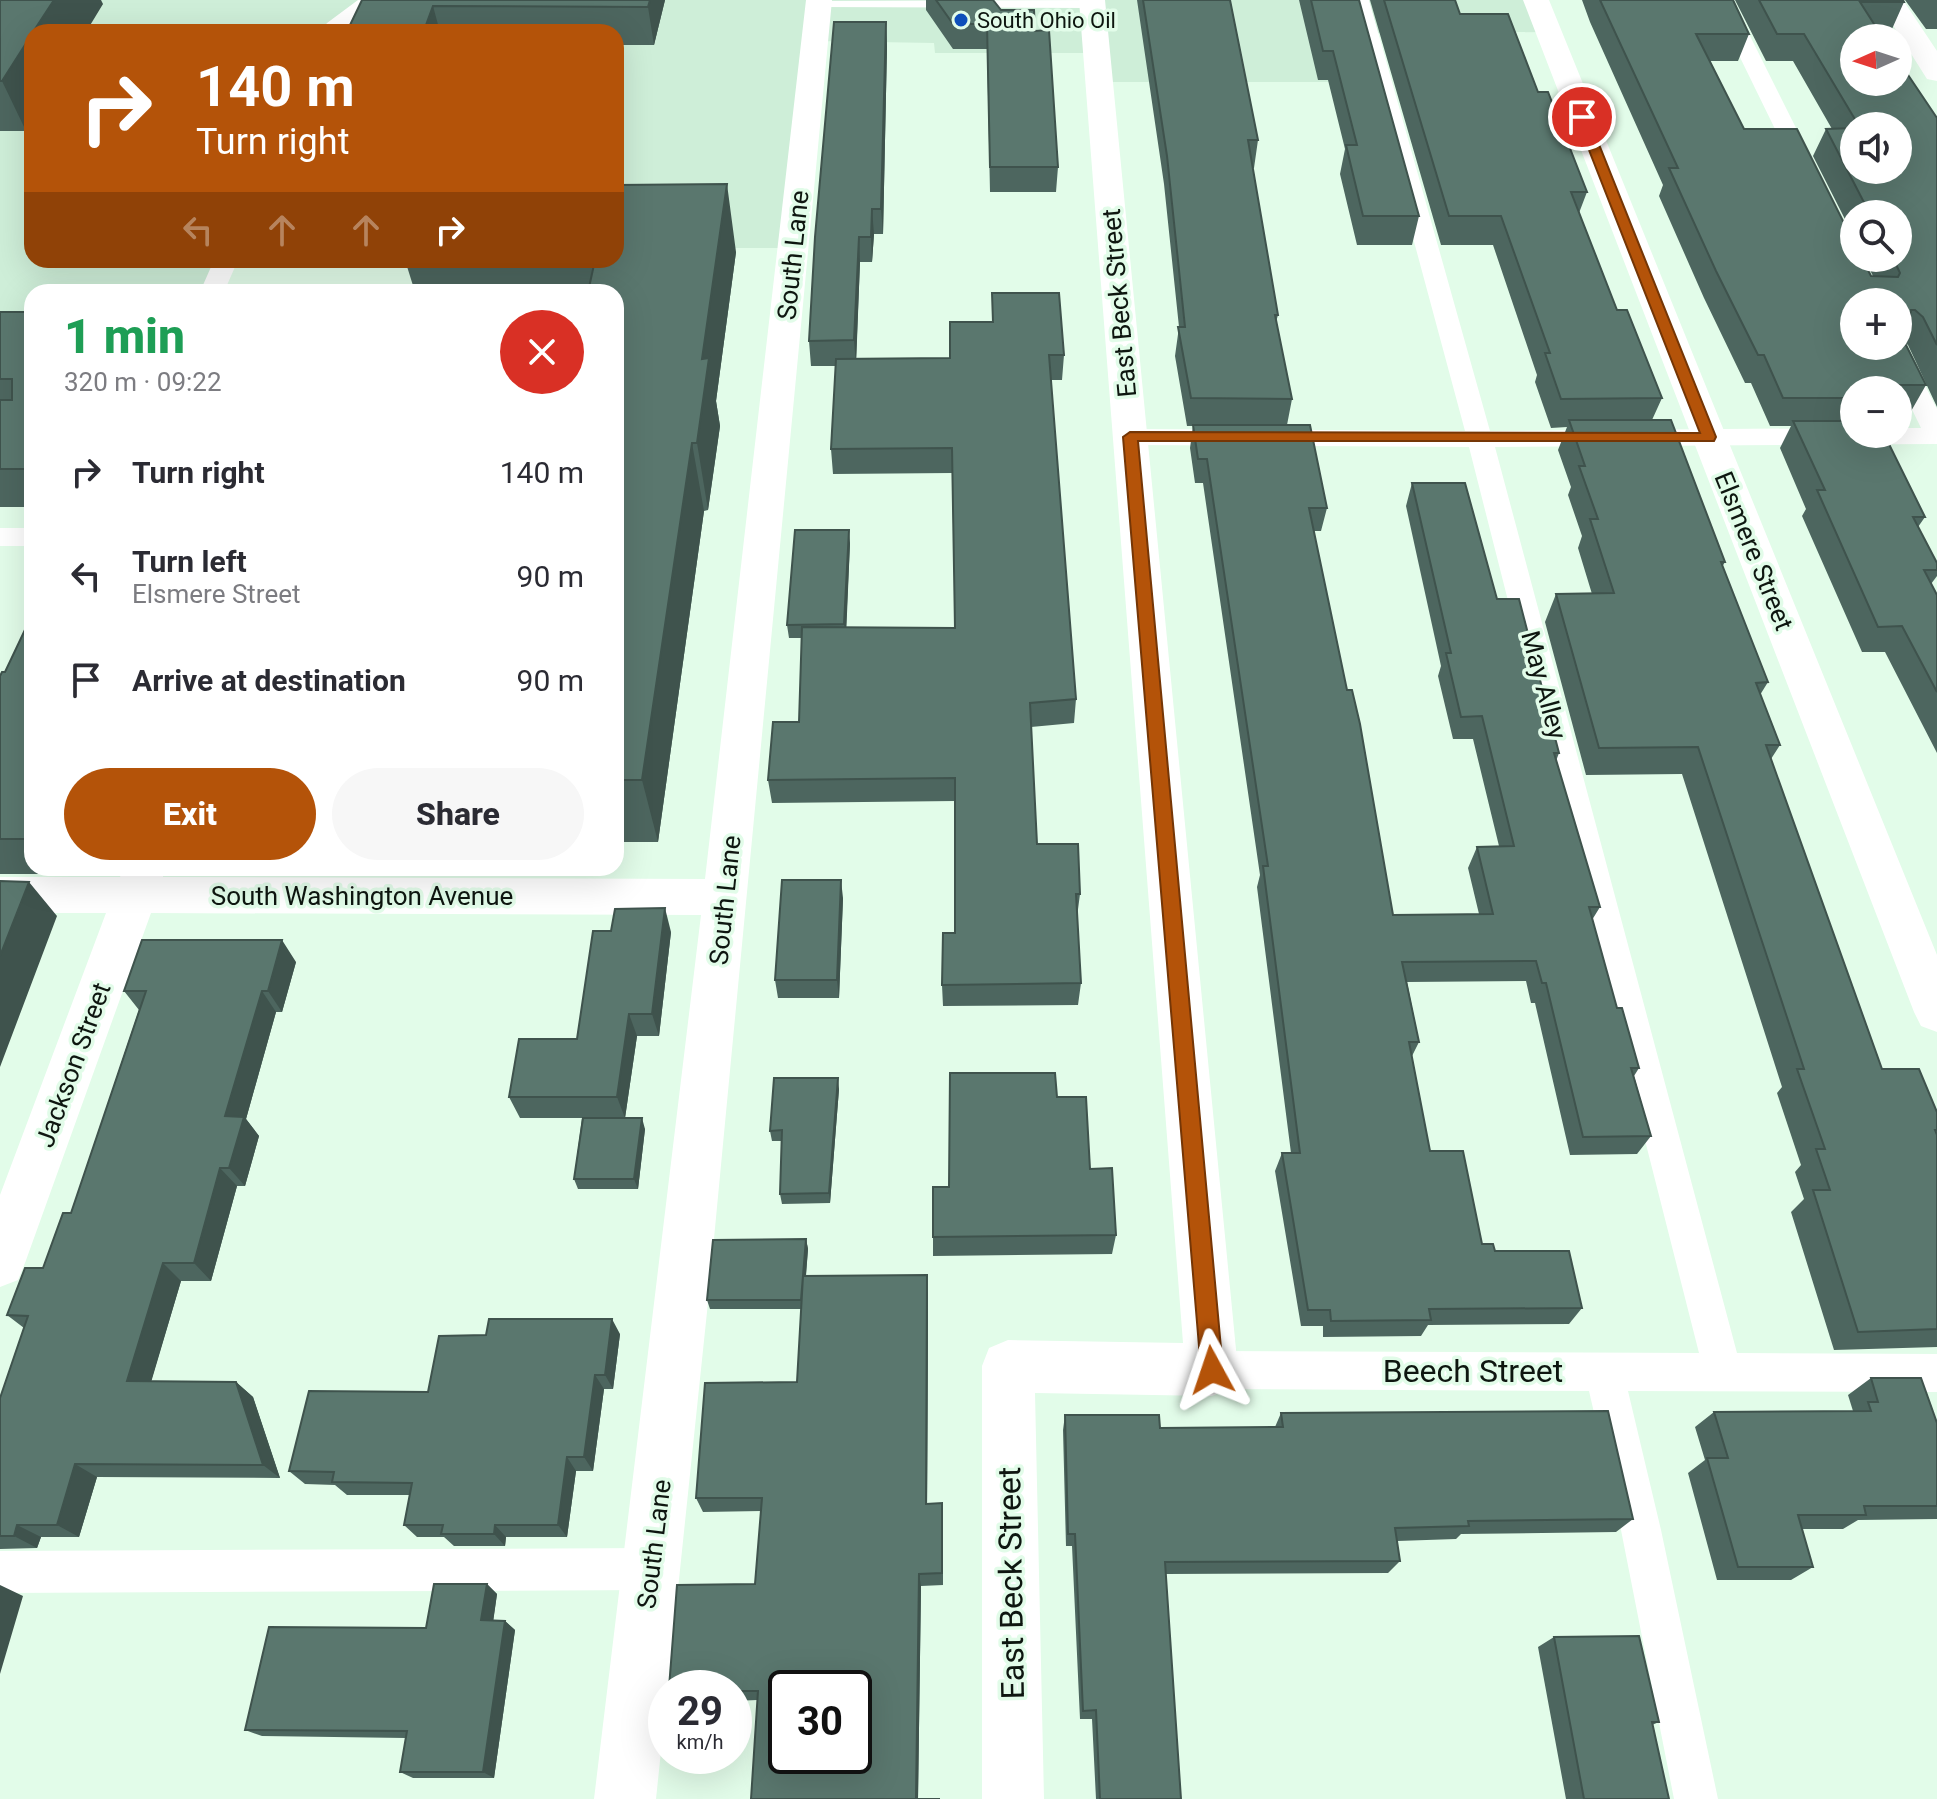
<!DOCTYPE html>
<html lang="en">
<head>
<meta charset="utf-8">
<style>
  body { margin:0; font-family:Roboto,sans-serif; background:#f7f7f7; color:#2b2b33; height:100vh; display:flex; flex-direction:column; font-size:30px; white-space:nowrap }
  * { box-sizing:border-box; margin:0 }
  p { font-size:26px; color:#7c7c81 }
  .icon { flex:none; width:44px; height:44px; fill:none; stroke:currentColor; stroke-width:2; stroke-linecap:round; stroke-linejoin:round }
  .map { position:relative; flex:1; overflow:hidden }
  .side { position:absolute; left:24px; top:284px; width:600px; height:592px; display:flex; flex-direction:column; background:#fff; border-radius:24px; box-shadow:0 8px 32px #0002 }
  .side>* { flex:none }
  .hud { position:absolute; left:24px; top:24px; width:600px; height:244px; border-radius:24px; box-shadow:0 8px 32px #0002; background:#b45309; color:#fff; overflow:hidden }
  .needle { width:52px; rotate:267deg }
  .buttons { position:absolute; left:1840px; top:24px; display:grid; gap:16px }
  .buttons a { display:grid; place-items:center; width:72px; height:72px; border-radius:50%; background:#fff; box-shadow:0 8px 32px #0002; font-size:40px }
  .speed { position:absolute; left:648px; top:1670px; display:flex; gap:16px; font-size:40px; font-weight:700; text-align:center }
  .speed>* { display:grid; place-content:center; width:104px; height:104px; border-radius:50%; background:#fff; box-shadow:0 8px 32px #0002; line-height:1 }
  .speed small { font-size:20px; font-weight:400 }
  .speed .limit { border:4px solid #111; border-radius:12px; background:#fff; color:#111 }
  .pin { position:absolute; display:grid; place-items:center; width:68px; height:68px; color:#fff; margin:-34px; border:4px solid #fff; border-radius:50%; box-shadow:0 2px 8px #0007 }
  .me { position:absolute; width:88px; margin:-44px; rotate:355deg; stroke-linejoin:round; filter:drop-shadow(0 0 6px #0008) }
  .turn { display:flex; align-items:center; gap:28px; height:168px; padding:0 40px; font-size:36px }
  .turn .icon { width:104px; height:104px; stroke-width:2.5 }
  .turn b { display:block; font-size:56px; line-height:68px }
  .lanes { display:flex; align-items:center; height:76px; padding:0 40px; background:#0003; justify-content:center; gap:40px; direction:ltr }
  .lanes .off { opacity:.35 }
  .round { display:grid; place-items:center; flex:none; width:84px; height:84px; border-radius:42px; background:#f7f7f7 }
  .overview { display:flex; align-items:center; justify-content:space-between; height:136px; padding:0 40px }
  h1 { font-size:48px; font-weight:800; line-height:60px; color:#1e9e55 }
  .cta { display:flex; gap:16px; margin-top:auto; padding:16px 40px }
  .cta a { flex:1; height:92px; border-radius:48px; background:#b45309; color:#fff; font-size:32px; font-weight:800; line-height:92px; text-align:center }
  .cta a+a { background:#f7f7f7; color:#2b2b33 }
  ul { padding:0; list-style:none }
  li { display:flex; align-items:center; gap:24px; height:104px; padding:0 40px }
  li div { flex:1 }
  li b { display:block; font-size:30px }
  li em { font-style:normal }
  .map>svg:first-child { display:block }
</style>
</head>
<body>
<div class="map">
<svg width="1937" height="1799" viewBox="0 0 1937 1799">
  <rect width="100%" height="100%" fill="#e2fce9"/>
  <path fill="#ceeed8" d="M0,0H1537L1547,32L1364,33L1377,82H1097L1094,53H935L934,43L818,41L795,248H616V32H32V260H228L213,292H32V321L0,322Z"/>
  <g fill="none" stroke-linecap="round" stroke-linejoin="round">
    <path fill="#fff" fill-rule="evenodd" d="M358,0H380L341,31H327L324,27L327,23Z
      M1100,0L1099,6L1092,8L819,7L809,1Z
      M1349,0H1369L1490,431L1854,428V434H1898V428H1921L1881,346H1898V340L1905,346L1937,409V444L1495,447L1737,1353L1937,1354V1392L1628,1391L1661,1530L1718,1799H1674L1621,1530L1589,1391L1212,1389L1198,1383L1193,1370L1198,1357L1212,1351L1699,1353L1469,447L1130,445L1121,443L1117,437L1121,431L1130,429L1465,431Z
      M1712,0H1732L1815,166L1812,171H1796L1793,166Z
      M214,260H238L224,292H200Z
      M0,528H32V546H0Z
      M651,1548L666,1554L672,1569L666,1584L651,1590L0,1593V1551Z"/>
    <path fill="#fff" fill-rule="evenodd" d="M806,0H832L707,1312L656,1799H594L701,915L151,913L25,1263L18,1280L0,1287V1195L106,913H0V877H120L124,868H164L163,877L705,879Z
      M1079,0H1105L1238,1370L1231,1388L1212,1396L1035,1393L1044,1799H982V1366L989,1348L1008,1340L1183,1343Z
      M1523,0H1549L1937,955V1032L1921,1026L1914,1012Z
      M1877,0H1903L1937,51V81L1927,79Z"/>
  </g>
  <path fill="#4d665f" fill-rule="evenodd" d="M0,0L103,4L32,32V121L26,131H0Z
    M362,0H665L654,45H616V32H353L350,25Z
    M926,0H993L1001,10L1035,31L1058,167L1056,192H990L987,49H953L926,10Z
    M1137,0H1230L1258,140L1254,168H1253L1278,315L1276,322L1292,399L1287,425L1327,508L1321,531H1314L1393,915L1479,914L1468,868L1477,847L1499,846L1473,739H1453L1438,676L1441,666L1406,506L1412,483L1497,599L1559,753L1556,761L1600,907L1592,920L1617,1008L1639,1068L1634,1076L1651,1136L1637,1154L1570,1155L1535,1003H1531L1526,981L1407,982L1419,1042L1412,1056L1430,1151L1482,1244L1495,1251L1582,1308L1569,1324L1428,1325L1421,1336L1323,1337V1326H1301L1275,1171L1282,1153H1291L1257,887L1260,875L1203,483H1195L1190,448L1193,426H1187L1175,356L1179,327L1164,184Z
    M1299,0H1359L1419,216L1412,245H1357L1340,174L1345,149L1328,80H1318Z
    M1370,0H1455L1460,14L1538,92L1587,192L1579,213L1617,310L1662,398L1652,420L1725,562L1722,567L1768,682L1760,695L1780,745L1771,759L1882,1069L1937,1112V1347L1834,1350L1791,1212L1804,1199L1795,1172L1801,1165L1777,1093L1782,1087L1682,774L1586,775L1545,622L1556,594H1592L1578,548L1582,536L1568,495L1571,487L1558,450L1567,427L1551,428L1535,382L1537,375L1493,245H1441Z
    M1582,0H1733L1749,34L1738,61H1710L1744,129L1871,276H1873L1864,258H1898V214H1854V237L1813,156L1826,129H1832L1793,61H1766L1735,0H1903L1904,2L1892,29H1877L1937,118V407L1908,345L1904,342L1926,385L1910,413H1898V390H1854V421L1925,517L1918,527L1937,563V576L1931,584L1937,595V753L1885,652H1862L1802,516L1806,509L1780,448L1791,426H1770L1751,383H1745L1704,298L1659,196L1663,185L1590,22ZM1854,126H1898L1854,170ZM1898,302V346H1854Z
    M1905,0H1937V29H1926Z
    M886,22L887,47L883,234H874L872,262H860L856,359L950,358L992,322V293L1064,355L1062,380H1051L1076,699L1074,723L1031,727L1037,844L1080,894L1077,917L1081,983L1078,1005L943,1006L942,985L955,933V801L772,803L768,780L799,722L802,638H789L787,625L850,543L846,627L955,628L952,473L833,474L831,449L836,366H811L809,341Z
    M736,252L716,401L720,426L708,510L704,511L658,842H616V292H415L405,260H616Z
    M0,312H32V507H0Z
    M32,615V868H75L73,874H0V676L5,672Z
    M843,898L839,998H778L775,980Z
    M671,932L659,1036H637L625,1118L645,1129L638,1189H578L574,1179L582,1118H520L509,1097L577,1039Z
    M296,962L282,1012H276L246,1119L259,1136L245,1186H237L211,1281H181L151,1381L236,1382L253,1397L280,1478L97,1477L79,1537H41L37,1548L0,1549V1398L24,1328L7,1315L43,1268L71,1213L139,1010L124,991Z
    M839,1089L830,1203L782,1204L780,1194L782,1141H772L770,1131Z
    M1057,1097L1090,1169L1116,1235L1112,1254L933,1256V1237L949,1187Z
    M806,1239L808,1249L806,1276L928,1293L927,1504L943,1517V1585L921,1586L918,1799L757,1700L734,1701V1688L755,1584L761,1511L703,1512L696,1498L797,1382L801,1309H710L707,1300Z
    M620,1334L613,1389H604L593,1471H576L567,1537H506L505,1546H454L444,1537H417L404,1525L410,1495H347L335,1485L305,1484L289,1471Z
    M1871,1378L1937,1423V1519L1858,1520L1843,1529H1802L1813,1567L1791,1580H1717L1688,1473L1705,1460L1695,1427L1714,1412L1853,1411L1848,1395Z
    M1281,1413L1633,1519L1616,1532L1461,1534L1456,1539L1397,1541L1400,1561L1388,1573L1166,1574L1181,1799H1096L1092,1719H1080L1072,1546H1066L1063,1430L1065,1415L1160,1428L1275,1427Z
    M487,1584L497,1594L493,1621H505L515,1630L494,1778H413L400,1772L406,1738L262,1736L245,1730L426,1628Z
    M1554,1637L1659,1722L1652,1725L1669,1799H1566L1538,1647Z"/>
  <path fill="#3f534d" d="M54,0H101L103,4L86,32H33Z
    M650,0H665L654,45L648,7Z
    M433,6L440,32H428L426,25Z
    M886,22L887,47L883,234L881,209Z
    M32,34V121L26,131L2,81Z
    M727,184L736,252L716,401L720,426L708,510L697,443L702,359Z
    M872,209L874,234L872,262L871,237Z
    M859,237L860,262L856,366L854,340Z
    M692,443L704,511L658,842L642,780Z
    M849,530L850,543L846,637L844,624Z
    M68,868H75L73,874Z
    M841,880L843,898L839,998L837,980Z
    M29,882L57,916L0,1067V956Z
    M665,908L671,932L659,1036L652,1014Z
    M282,940L296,962L282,1012L268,991Z
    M262,991L276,1012L246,1119L259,1136L245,1186L229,1168L225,1116Z
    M629,1014L637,1036L625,1118L617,1097Z
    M838,1078L839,1089L830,1203L829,1193Z
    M642,1118L645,1129L638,1189L634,1179Z
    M220,1168L237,1186L211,1281L194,1263Z
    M806,1239L808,1249L803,1309L801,1300Z
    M163,1263L181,1281L147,1396L127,1381Z
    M927,1275L928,1293L927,1517L926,1504Z
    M612,1319L620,1334L613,1389L605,1375Z
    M595,1375L604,1389L593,1471L584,1457Z
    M236,1382L253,1397L280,1478L263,1465Z
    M567,1457L576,1471L567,1537L558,1525Z
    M75,1464L97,1477L79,1537L57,1525Z
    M17,1525L41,1537L37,1548L14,1536Z
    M495,1525L506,1537L505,1546L494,1534Z
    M919,1574L921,1586L918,1799H916Z
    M487,1584L497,1594L492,1630L481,1620Z
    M0,1585L23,1596L0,1674Z
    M505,1621L515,1630L494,1778L483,1772Z"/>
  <path fill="#5a776e" stroke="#3f534d" stroke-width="2" fill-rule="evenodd" d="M0,0H54L33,32H32V34L2,81H0Z
    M362,0H650L648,7L433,6L426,25H350Z
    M936,0H993L1001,10H1034L1035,31L1049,30L1058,167H990L987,24H953Z
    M1143,0H1230L1258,140H1248L1278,315H1275L1292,399L1191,398L1178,327H1185L1167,156Z
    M1311,0H1359L1419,216H1363L1346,145H1357L1333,51H1323Z
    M1384,0H1455L1460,14H1508L1538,92H1548L1587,192H1571L1617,310H1627L1662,398L1561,399L1545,353H1550L1501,216H1449Z
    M1600,0H1733L1749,34H1696L1744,129H1797L1854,243V258H1862L1871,276L1898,277L1900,273L1893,258H1898V214H1870L1826,129L1854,128V170H1898V126H1859L1804,34H1777L1759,0H1903L1904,2H1860L1883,38H1854V82H1898V60L1937,118V345L1923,317L1915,310H1911L1910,315L1898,316V302H1854V346H1898V329L1926,385H1860L1863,390H1854V398H1783L1764,355H1758L1716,271L1669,168H1678Z
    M834,22H886L881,209H872L871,237H859L854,340L809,341L815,237Z
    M727,184L702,359L709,358L697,443H692L642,780H616V292H588L595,260H616V185Z
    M992,293H1059L1064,355H1049L1076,699L1030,703L1037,844H1078L1080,894H1076L1081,983L942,985L943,933H955V778L768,780L773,722H799L802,627L955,628L952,448L831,449L836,359L950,358V322H993Z
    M0,312H32V469H0V400H12V379H0Z
    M1569,420H1671L1725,562H1721L1768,682L1756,683L1780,745H1766L1882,1069H1919L1937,1112V1130H1935L1937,1135V1329L1858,1332L1813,1190H1830L1816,1149H1825L1797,1069H1804L1698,747L1599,748L1556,594L1614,593L1590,519H1598L1579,466H1585Z
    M1793,421H1854V434H1884L1925,517H1913L1937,563V570H1924L1937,595V692L1902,626L1878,627L1817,490H1825Z
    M1193,425H1310L1327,508H1309L1347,690H1352L1360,724L1393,915L1493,914L1477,847L1514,846L1482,716L1461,717L1446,653H1451L1412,483H1465L1497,599H1519L1559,753H1554L1600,907H1589L1617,1008H1622L1639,1068H1631L1651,1136L1583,1137L1546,983H1542L1536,961L1402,962L1419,1042H1409L1430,1151H1463L1482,1244H1493L1495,1251H1569L1582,1308L1429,1309L1431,1320L1331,1321L1330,1310H1308L1282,1153H1300L1263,866H1268L1207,459H1198Z
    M795,530H849L844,624L787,625Z
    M32,615V839H0V676L2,672H5Z
    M782,880H841L837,980H775Z
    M0,881L29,882L0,956Z
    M665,908L652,1014H629L617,1097H509L519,1039H577L593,931H611L615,909Z
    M142,940H282L268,991H262L225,1116L244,1117L229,1168H220L194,1263H163L127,1381L236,1382L263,1465L75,1464L57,1525H17L14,1536H0V1398L28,1316L7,1315L25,1268H43L63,1213H71L146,991H124Z
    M950,1073H1055L1057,1097H1086L1090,1169L1112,1168L1116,1235L933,1237V1187H949Z
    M774,1078H838L829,1193L780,1194L782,1130L770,1131Z
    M583,1118H642L634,1179H574Z
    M806,1239L801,1300H707L713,1240Z
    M927,1275L926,1504L942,1503V1573L919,1574L916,1799H940H751L758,1691H734V1688H669L677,1585L755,1584L762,1498H696L705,1383L797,1382L803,1276ZM786,1688H854V1756H786Z
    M489,1319H612L605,1375H595L584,1457H567L558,1525H495L494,1534H441L443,1525H404L412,1483L332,1482L334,1472L289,1471L309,1391L428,1392L439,1336L486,1335Z
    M1871,1378H1921L1937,1423V1506H1864L1866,1515H1798L1813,1567H1738L1707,1458H1728L1714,1412L1871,1411L1868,1402H1878Z
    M1608,1411L1633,1519L1468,1521L1469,1526L1395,1528L1400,1561L1165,1562L1181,1799H1100L1096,1710L1083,1711L1075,1534H1068L1065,1415H1159L1160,1428L1283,1427L1281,1413Z
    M434,1584H487L481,1620L505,1621L483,1772H400L407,1731L245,1730L269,1627L426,1628Z
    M1639,1636L1659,1722H1652L1669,1799H1584L1554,1637Z"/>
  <path fill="#b45309" stroke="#753606" stroke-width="2" d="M1582,113L1588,117L1716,437L1714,441H1138L1223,1370L1220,1378L1212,1381L1204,1378L1201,1370L1123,437L1130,432L1700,433L1576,117Z"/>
  <circle fill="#0e4fba" stroke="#e2fce9" stroke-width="3" cx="961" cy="20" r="8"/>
  <g text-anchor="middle" stroke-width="7" stroke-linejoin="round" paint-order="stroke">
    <g font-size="22" fill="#0e1610" stroke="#e2fce9" text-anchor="start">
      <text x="977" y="28">South Ohio Oil</text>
    </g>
    <g font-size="26" fill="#0e1610" stroke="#e2fce9">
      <text transform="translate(793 255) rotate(-84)" y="9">South Lane</text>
      <text transform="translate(1119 303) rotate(-95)" y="9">East Beck Street</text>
      <text transform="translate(1754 551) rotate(68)" y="9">Elsmere Street</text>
      <text transform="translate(1544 685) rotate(75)" y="9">May Alley</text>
      <text x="362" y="905">South Washington Avenue</text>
      <text transform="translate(725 900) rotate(-84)" y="9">South Lane</text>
      <text transform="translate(73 1065) rotate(-70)" y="9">Jackson Street</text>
      <text transform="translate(654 1544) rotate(-83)" y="9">South Lane</text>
    </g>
    <g font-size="32" fill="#0e1610" stroke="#e2fce9">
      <text x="1473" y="1382">Beech Street</text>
      <text transform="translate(1011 1583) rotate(-91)" y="11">East Beck Street</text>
    </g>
  </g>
</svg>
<div class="buttons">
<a><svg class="needle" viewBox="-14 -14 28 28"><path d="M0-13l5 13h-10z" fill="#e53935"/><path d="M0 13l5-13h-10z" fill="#7c7c81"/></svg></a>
<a><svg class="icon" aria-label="sound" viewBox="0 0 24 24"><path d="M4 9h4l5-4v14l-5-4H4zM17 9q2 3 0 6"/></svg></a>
<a><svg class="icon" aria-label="search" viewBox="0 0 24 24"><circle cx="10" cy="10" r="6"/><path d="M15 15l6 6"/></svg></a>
<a>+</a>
<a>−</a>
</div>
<div class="speed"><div>29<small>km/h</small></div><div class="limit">30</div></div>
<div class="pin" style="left:1582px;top:117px;background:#d93025"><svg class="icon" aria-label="arrive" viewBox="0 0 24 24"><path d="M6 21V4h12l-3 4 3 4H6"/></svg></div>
<svg class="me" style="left:1212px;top:1370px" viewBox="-20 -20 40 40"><path d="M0-17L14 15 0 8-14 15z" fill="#b45309" stroke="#fff" stroke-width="4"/></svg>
<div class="hud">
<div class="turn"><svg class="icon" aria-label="right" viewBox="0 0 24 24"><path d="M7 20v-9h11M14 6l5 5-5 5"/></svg><div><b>140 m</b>Turn right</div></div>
<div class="lanes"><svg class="icon off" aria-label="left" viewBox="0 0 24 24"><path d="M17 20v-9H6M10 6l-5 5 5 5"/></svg><svg class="icon off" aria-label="ahead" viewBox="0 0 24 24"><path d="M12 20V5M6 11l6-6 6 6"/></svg><svg class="icon off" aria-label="ahead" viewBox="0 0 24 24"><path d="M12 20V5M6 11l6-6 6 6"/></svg><svg class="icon" aria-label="right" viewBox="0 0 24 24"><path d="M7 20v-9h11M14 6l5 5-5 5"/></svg></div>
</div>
<section class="side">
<div class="overview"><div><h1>1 min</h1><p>320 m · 09:22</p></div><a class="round" style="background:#d93025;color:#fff"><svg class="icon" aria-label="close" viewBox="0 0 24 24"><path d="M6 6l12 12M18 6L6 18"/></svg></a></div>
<ul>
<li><svg class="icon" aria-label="right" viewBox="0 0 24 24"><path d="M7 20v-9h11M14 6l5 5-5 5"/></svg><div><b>Turn right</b></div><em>140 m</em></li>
<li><svg class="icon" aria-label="left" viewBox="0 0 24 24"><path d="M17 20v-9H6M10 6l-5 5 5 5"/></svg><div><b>Turn left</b><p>Elsmere Street</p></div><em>90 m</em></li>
<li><svg class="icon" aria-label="arrive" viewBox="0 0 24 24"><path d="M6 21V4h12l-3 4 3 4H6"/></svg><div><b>Arrive at destination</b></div><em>90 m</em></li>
</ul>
<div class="cta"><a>Exit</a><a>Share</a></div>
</section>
</div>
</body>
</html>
